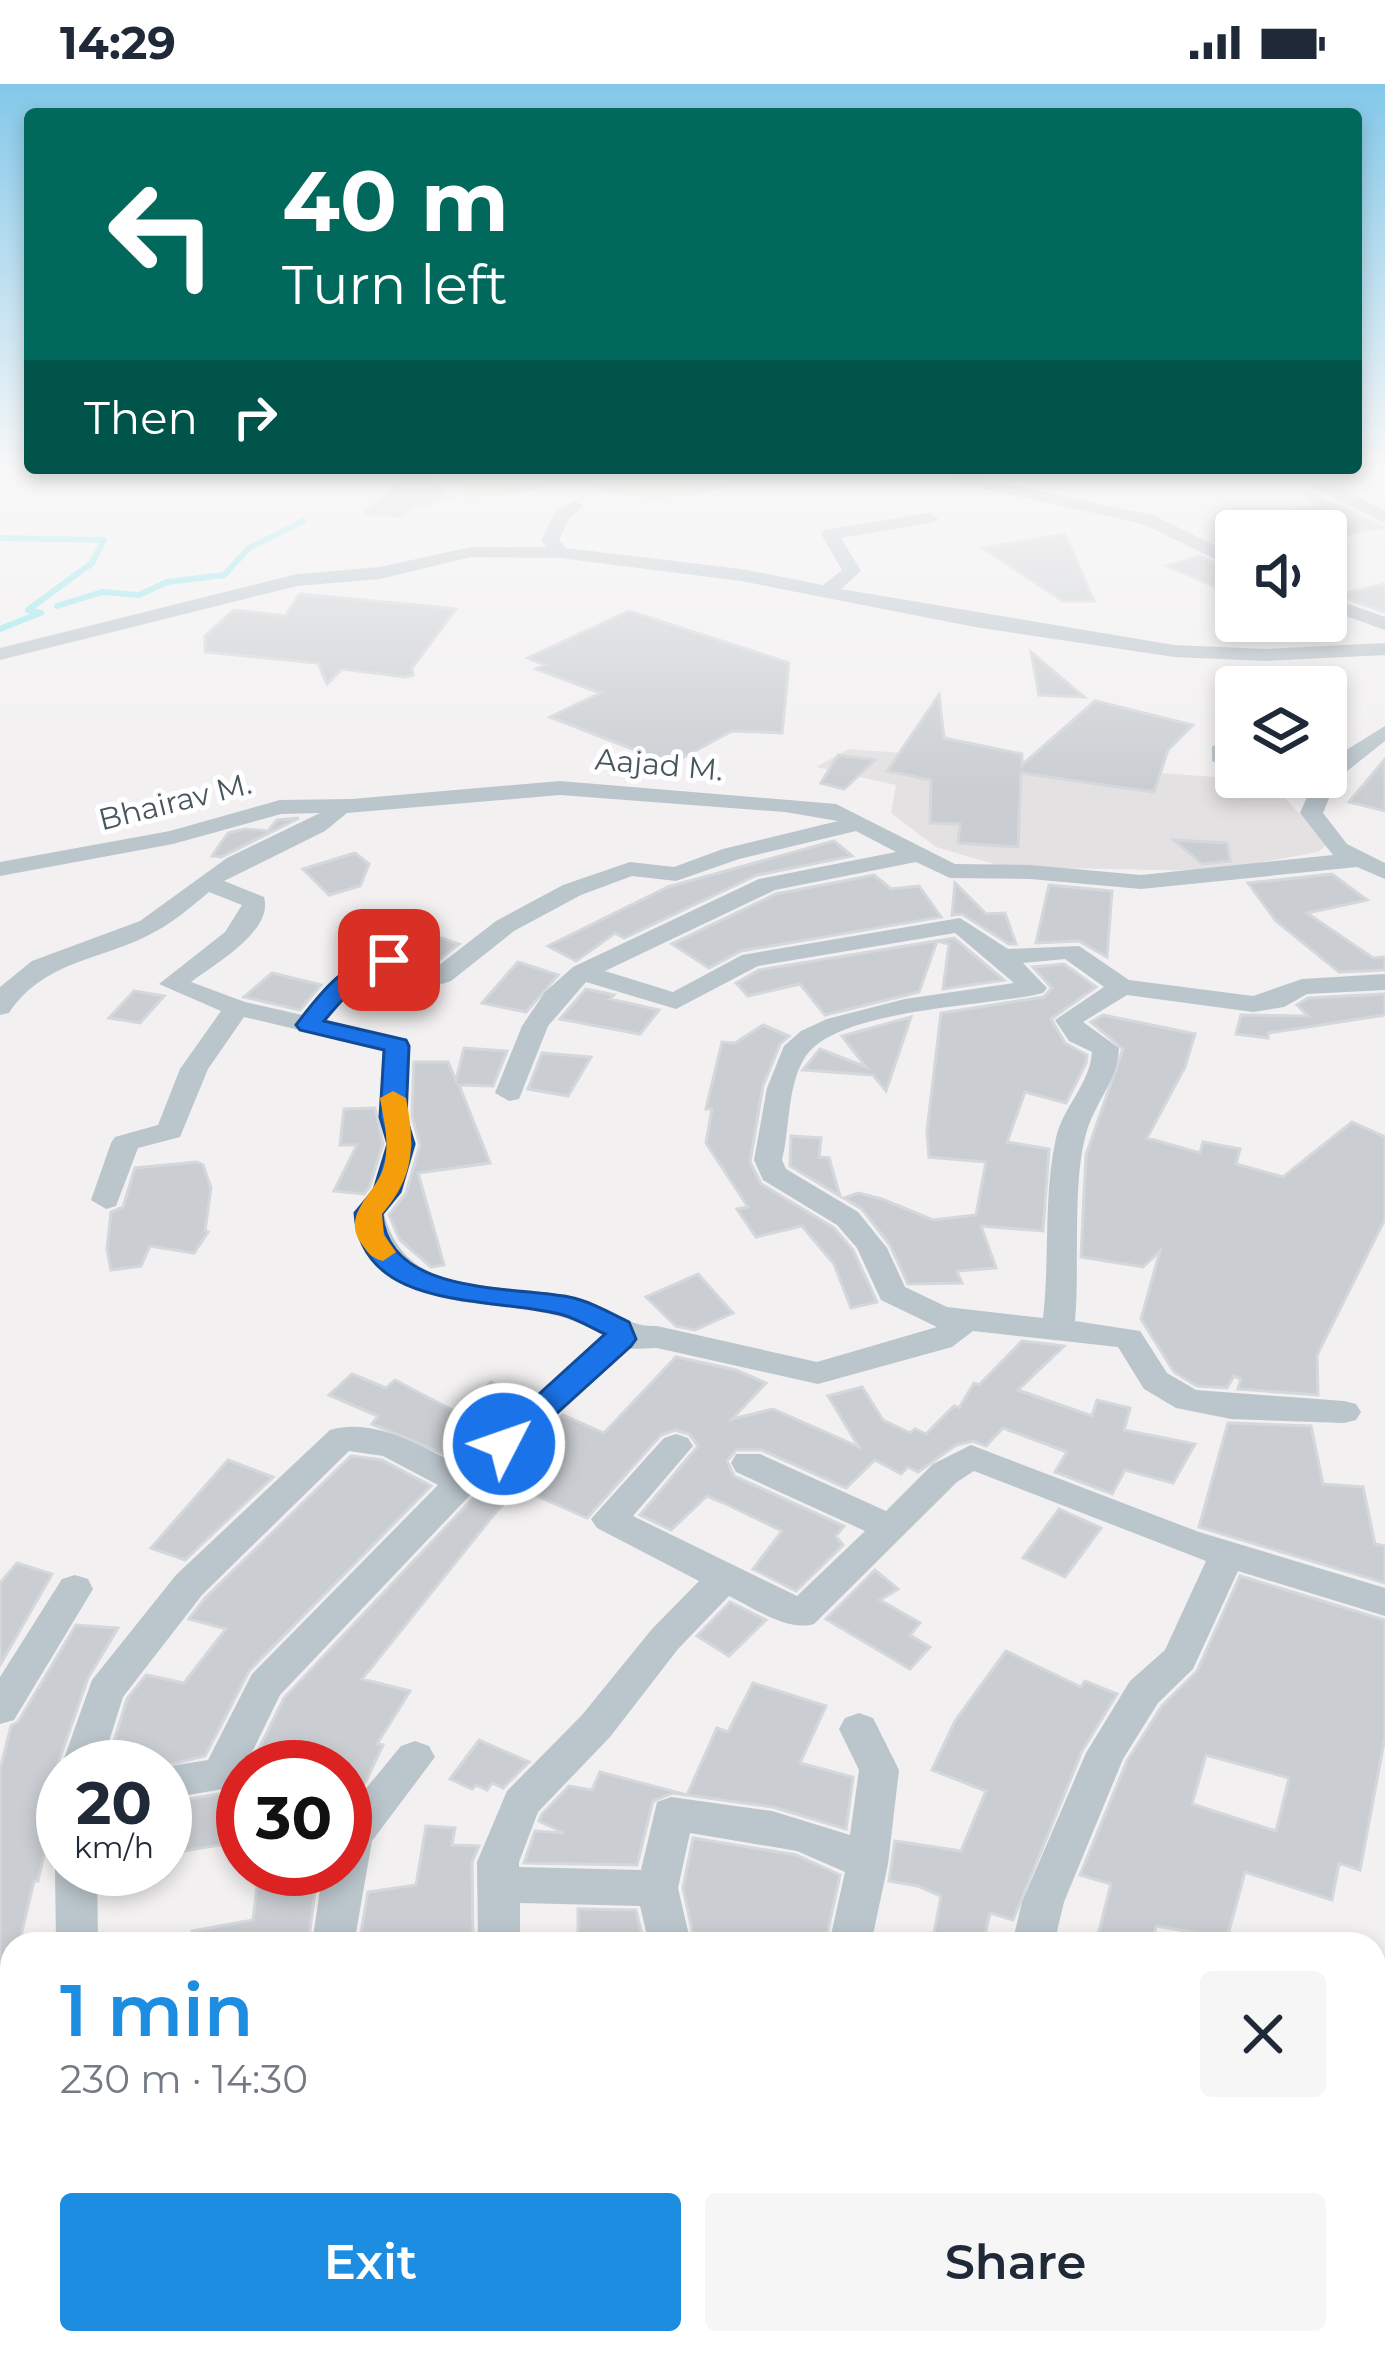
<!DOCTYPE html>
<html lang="en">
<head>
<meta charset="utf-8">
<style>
  body { margin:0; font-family:Montserrat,sans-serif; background:#f6f6f7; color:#1f2937; height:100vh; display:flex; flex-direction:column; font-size:45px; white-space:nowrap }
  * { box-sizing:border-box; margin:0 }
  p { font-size:39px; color:#747a83 }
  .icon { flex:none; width:66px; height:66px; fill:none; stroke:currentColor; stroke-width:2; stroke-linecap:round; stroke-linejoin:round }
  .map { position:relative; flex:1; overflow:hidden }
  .sheet { position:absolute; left:0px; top:1848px; width:1386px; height:423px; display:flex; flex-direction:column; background:#fff; border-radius:36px 36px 0 0; box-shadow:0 6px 18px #0003 }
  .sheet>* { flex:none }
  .guide { position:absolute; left:24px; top:24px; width:1338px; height:366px; border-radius:12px; box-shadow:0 6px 18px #0003; background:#00695c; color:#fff; overflow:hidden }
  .buttons { position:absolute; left:1215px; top:426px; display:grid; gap:24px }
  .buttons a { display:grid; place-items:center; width:132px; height:132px; border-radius:12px; background:#fff; box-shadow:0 6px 18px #0003; font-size:60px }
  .speed { position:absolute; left:36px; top:1656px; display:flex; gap:24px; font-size:60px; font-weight:700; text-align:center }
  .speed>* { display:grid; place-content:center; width:156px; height:156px; border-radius:50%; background:#fff; box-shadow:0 6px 18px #0003; line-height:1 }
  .speed small { font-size:30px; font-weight:400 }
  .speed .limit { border:18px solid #d22; background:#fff; color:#111 }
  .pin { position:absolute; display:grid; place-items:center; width:102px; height:102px; color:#fff; margin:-51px; border-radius:24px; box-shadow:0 6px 18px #0006 }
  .me { position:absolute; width:132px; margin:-66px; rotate:49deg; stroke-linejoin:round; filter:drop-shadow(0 0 9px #0008) }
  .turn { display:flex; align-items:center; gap:42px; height:252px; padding:0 60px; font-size:54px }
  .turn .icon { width:156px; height:156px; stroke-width:2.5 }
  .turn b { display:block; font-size:84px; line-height:102px }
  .then { display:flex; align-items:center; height:114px; padding:0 60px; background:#0003; gap:24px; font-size:45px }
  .round { display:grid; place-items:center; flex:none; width:126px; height:126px; border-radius:12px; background:#f6f6f7 }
  .summary { display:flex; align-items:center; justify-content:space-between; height:204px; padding:0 60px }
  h1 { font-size:72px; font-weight:600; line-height:90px; color:#1c8de0 }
  .button { display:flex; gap:24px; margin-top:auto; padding:24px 60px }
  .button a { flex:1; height:138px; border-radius:12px; background:#1c8de0; color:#fff; font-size:48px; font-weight:600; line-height:138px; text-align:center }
  .button a+a { background:#f6f6f7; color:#1f2937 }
  .status { display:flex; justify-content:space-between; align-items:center; height:84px; padding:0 60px; background:#fff; direction:ltr }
  .status svg { height:33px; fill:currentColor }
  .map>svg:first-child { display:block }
</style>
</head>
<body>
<div class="status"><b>14:29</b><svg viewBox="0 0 49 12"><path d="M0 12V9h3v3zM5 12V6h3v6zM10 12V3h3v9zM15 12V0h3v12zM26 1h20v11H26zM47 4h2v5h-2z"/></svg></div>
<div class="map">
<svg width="1385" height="2269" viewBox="0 0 1385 2269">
  <rect width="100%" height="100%" fill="#f2f0f0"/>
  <path fill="#e3e1e2" d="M849,665L1240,695L1280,709L1328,760L1318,768L1213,787L1004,783L936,763L891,729L896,701L816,683Z"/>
  <path fill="#bfefcb" d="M440,386H531L549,404L468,415Z
    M574,386H841L655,416L589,404Z"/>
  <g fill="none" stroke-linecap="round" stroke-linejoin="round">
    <path stroke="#8de5eb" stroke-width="6" d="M0,454L104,456L92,479L28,526L41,529
      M57,522L102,508L139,511L167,498L224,491L249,464L303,437
      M0,545L40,529"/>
  </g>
  <path fill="#caced2" stroke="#d4d7db" stroke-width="3" fill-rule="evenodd" d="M412,386H423L450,413L419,423L416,419L402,433L365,429Z
    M1311,408L1382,443L1326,454V447H1314L1277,429L1320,422L1303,409Z
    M1065,450L1094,517H1063L983,464Z
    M1199,472L1236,489V512L1167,482Z
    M1385,500V528L1336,511Z
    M300,510L448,524L456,525L412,584L413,591L405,593L342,585L327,600L318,579L205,568V552L234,526L285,532Z
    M629,527L789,579L782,649L732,647L671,680L550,633L600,609L536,585L545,581L528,574Z
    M1031,568L1084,613L1039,611Z
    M939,611L944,654L1022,670V681L1095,617L1193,641L1168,666L1154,708L1021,689L1018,763L958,759L960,740L930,739L931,696L887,687Z
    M838,671L875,676L844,705L821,699Z
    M1385,675V727L1349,718Z
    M299,734L221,773L212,772L228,749L245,745L268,747L277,736Z
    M1174,756L1227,759L1230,777L1202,780Z
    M834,757L852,772L757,791L624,854L615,849L576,877L548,862L668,803Z
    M355,769L369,780L360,802L329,811L303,785Z
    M1332,790L1367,816L1307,829L1373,874L1385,873V886L1339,888L1276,837L1248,799Z
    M874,791L891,805L919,802L941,833L741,867L709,884L672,860L776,810Z
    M955,799L986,830L1005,829L1016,860H1009L962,830L952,831Z
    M1049,801L1112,807L1107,873L1079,857L1036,859Z
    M432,851L459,860L437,877L409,869Z
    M954,854L1004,896L943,905L949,860L937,857L919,908L825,931L800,900L748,912L736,899L759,886Z
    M518,878L558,891L526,928L482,919Z
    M1064,880L1096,903L1051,935L1065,959L1087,971L1086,979L1066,1019L1025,1008L1007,1058L1049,1065L1043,1147L981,1142L996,1184L957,1187L962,1199L908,1200L890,1161L862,1125L844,1114L858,1109L882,1115L933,1136L976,1131L986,1078L929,1073L927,1047L941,929L1044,913L1052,904L1033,883Z
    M272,889L321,901L300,926L244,913Z
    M586,905L614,911L610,915L659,926L640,950L560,935Z
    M134,907L164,912L140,939L109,934Z
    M1385,910V931L1268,949V954L1236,950L1241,931L1308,932L1297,921L1308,914Z
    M1103,931L1195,950L1185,983L1147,1054L1200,1069L1203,1058L1240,1065L1236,1080L1283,1093L1352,1038L1385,1053V1135L1317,1271L1318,1311L1238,1305L1241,1295L1234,1292L1227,1304L1197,1302L1174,1288L1141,1235L1160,1167L1143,1183L1081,1173L1086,1071L1123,965L1091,938Z
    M911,933L886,1007L873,991L803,986L820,965L866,983L842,952Z
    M763,941L789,952L780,960L763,1002L750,1078L761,1100L834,1144L853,1166L877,1218L851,1224L834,1180L802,1142L756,1153L737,1125L748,1123L706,1059L712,1025H706L722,958L735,959Z
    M464,964L507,967L493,1002L459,1001L490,1079L418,1089L444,1181L431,1183L400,1156L389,1131L406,1109L420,1061L412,1032L414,978H448L456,996Z
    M542,969L591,973L568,1012L528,1005Z
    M375,1024L383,1060L369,1104L364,1110L334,1107L357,1061H340L344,1025Z
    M791,1052L821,1054L819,1073L829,1074L840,1112L790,1082Z
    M197,1078L203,1081L211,1104L205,1147L208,1148L194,1169L150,1162L141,1182L111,1186L107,1165L111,1128L123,1123L135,1084Z
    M698,1190L733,1229L695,1246L676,1242L646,1213Z
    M1022,1257L1064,1262L1018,1306L1092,1332L1097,1316L1130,1324L1124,1346L1195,1360L1173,1399L1125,1386L1112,1410L1055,1388L1067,1368L1003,1344L986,1362L973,1357L956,1361L918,1388L908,1383L901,1390L875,1376L846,1404L762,1366H736L727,1377L734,1392L844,1442L836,1452L843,1461L796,1507L753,1485L782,1447L724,1419L707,1412L671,1446L640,1431L698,1362L689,1350L675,1346L661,1351L587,1434L519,1404L496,1428L362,1595L410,1607L377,1660L383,1661L366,1697L345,1723V1683H250L284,1614L477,1410L563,1331L604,1349L676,1273L736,1286L766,1299L732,1335L773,1325L859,1363L828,1312L862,1303L883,1336L910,1349L915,1345L926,1350L954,1322L959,1324L974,1299L979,1301Z
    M352,1290L386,1304L395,1296L456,1328L491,1298L525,1316L458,1376L372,1340L378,1332L329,1311Z
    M1228,1339L1311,1342L1323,1400L1363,1403L1375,1460L1385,1462V1499L1199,1443Z
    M351,1372L382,1376L431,1402L249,1587L205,1672L160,1683H106L127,1615L146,1591L184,1599L226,1545L189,1535L205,1514Z
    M228,1376L273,1393L185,1476L151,1464Z
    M1059,1425L1101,1444L1065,1493L1023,1474Z
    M17,1479L52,1490L0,1581V1499Z
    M875,1486L898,1505L880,1516L920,1539L910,1551L930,1563L910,1585L826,1535Z
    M1240,1492L1385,1536V1653L1360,1786L1339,1779L1332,1816L1245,1788L1227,1854L1156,1842L1152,1860L1098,1851L1111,1800L1080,1791L1127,1677L1162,1622L1197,1587ZM1206,1671L1289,1694L1276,1747L1192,1720Z
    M730,1518L766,1536L729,1572L697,1552Z
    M76,1541L118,1544L88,1594L57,1682L62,1691L38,1797H34L19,1860H12L10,1899L0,1898V1686L11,1642L18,1638Z
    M1006,1567L1081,1603L1085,1597L1117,1610L1082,1667L1013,1836L990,1829L983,1860L933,1855L941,1812L918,1802L889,1797L895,1757L961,1767L986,1707L932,1686L955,1637Z
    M753,1599L826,1622L800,1679L853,1693L846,1745L773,1723L672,1709L653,1717L637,1781L524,1779L535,1747L564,1749L539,1737L542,1730L569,1702L592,1706L600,1688L687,1711L717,1644L728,1648Z
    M479,1656L529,1678L503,1704L492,1699L487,1706L476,1701L472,1705L450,1695Z
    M243,1697V1757L184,1767V1761L165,1763V1719L236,1707Z
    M426,1742L455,1744L452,1761L479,1762L472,1778L473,1860H359L368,1808L416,1801Z
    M693,1754L796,1771L840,1791L825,1860H695L683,1804Z
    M259,1785H318L308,1860H193L192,1847L253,1836Z
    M578,1825L636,1826L644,1860H578Z"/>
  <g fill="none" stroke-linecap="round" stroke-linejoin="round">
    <path fill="#bbc6cc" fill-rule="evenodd" d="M959,389L1155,432L1236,472V485L1143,440L953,398L951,394Z
      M1311,395H1323L1385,427V439L1311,403Z
      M575,417L584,422L569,434L559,456L566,464L741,485L823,501L842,486L821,450L824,446L929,429L938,434L935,438L841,454L861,487L841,505L1174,561L1266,565L1385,559V571L1266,577L1174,573L975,543L741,497L560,474L471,473L380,495L297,502L0,576V564L297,490L380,483L471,463H546L541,456L556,427Z
      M1326,512L1385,533V546L1326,525Z
      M1385,642V657L1337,695L1323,729L1347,760L1385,779V795L1357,783L1141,805L1030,795L950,794L916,778L775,806L605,887L673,908L742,871L960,834L1008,865L1079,862L1129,896L1253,912L1302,895L1385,890V906L1307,910L1284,923L1253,928L1127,911L1083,938L1119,964C1118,997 1094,1019 1086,1050C1072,1099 1080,1182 1075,1237L1140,1247L1167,1289L1196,1306L1344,1317L1356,1320L1361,1328L1356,1336L1344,1339L1231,1335L1176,1324L1144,1305L1118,1263L973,1247L952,1263L818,1300L657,1264L629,1265L474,1407L280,1611L235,1703L165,1715L164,1683L208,1676L252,1590L438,1401L383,1372L349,1367L202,1511L123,1613L101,1683H63V1687L61,1683L92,1596L176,1491L330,1346C374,1333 421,1362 459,1381L604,1252C522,1196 385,1256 354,1129L373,1106L388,1060L379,1033L383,966L244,933L208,985L180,1053L138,1064L116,1122L106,1125L91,1116L111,1059L115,1053L158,1041L180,985L221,927L159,900L225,848L242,821L209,808C190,824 170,841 147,852C96,877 43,878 9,929L0,931V903L32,877L140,837L227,774L320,729L281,730L173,760L0,792V778L170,747L280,716L352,715L560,697L836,720L955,780L1030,781L1141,791L1333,771L1300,729L1316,693H1326L1330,676ZM560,711L785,728L838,737L723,765L674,783L630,778L563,801L496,837L438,882C367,856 347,876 302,931L245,918L191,898C215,880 274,847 264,813L224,797L325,747L347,729ZM856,747L896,768L759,795L573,883L545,908L522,942L495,1009L509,1017L519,1015L548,942L586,898L676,925L758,882L955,849L1014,899L905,915L827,935L801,947L784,962L767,1004L754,1076L763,1096L837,1141L857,1164L881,1216L937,1243L817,1278L657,1242C627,1244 604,1220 572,1213C502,1196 407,1218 384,1130L402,1108L416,1060L407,1033L410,961L407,955L326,936C375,873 371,882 442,900L451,897L514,847L581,811L632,792L676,797L739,775ZM1065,875L1104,903L1055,936L1069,957L1092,968C1090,1000 1063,1023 1056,1054C1043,1112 1050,1175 1043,1234L947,1223L905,1203L887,1164L858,1128L786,1085L782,1076C790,1045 787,1003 804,975C833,924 988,923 1043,909L1047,904L1023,879Z
      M1236,657V687L1212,677V662Z
      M676,1350L688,1354L693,1362L633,1432L797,1512L865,1447L736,1388L731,1379L736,1370H760L886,1427L933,1380L971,1361L1199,1448L1385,1504V1532L1238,1487L1193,1585L1158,1619L1123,1675L1064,1818L1054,1860H1012L1022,1818L1086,1669L1130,1597L1165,1566L1206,1477L974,1387L957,1398L814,1540C787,1548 754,1524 729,1512L678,1565L610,1653L538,1728L519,1778V1783L641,1786L657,1718L671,1713L772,1727L850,1751L859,1686L839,1645L845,1634L859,1629L873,1634L899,1686L888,1780L871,1860H829L845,1788L797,1767L690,1749L678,1804L691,1860H649L640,1822L520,1819V1860H478L477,1778L507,1707L582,1631L652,1545L699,1497L597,1444L591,1435L664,1354Z
      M75,1491L88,1495L93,1505L14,1636L0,1640V1593L62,1495Z
      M415,1657L429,1662L435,1673L372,1757L354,1860H312L323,1785H345V1730L401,1662Z
      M61,1772L63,1785H97L98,1860H56L55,1785Z
      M12,1943V1984L0,1989V1947Z
      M139,2259H189L190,2269H140Z
      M1108,2259H1159L1163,2269H1112Z"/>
  </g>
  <linearGradient id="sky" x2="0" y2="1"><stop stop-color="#83c8e9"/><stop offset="0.55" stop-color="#f9f8f8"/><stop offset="1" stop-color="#f9f8f8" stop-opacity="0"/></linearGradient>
  <rect width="1385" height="703" fill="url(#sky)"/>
  <path fill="#1a73e8" stroke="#114b97" stroke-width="3" d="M389,869L401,876L397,881C364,888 345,912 324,937L406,956L409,962L406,1033L414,1060L400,1108L382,1130C388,1211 509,1202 569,1213C590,1217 610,1229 629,1238L636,1255L631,1262L515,1367H493L488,1360L493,1352L605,1250C592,1244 577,1235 563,1231C493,1212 361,1229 355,1129L374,1106L388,1060L380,1033L384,966L300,946L296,941C320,909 347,874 389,869Z"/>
  <path fill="#f59e0b" d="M393,1007L406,1014C415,1061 415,1092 382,1130L384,1151L396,1168L383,1177C371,1174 368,1169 361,1159C341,1129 377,1109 384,1082C390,1058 384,1038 380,1014Z"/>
  <g text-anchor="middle" stroke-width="10" stroke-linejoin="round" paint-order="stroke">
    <g font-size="30" fill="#48565d" stroke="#fff">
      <text transform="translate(659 681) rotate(5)" y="10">Aajad M.</text>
      <text transform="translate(175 718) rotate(-14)" y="10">Bhairav M.</text>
    </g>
  </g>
</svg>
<div class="buttons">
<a><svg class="icon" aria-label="sound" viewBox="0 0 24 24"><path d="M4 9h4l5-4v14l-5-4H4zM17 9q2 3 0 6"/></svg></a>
<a><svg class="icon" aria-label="layers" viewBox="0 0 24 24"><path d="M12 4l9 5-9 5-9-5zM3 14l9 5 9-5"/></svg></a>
</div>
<div class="speed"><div>20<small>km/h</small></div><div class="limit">30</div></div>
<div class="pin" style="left:389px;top:876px;background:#d93025"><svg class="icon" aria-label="arrive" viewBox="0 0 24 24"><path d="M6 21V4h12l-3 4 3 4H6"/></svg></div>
<svg class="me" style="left:504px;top:1360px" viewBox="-20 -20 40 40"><circle r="17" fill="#1a73e8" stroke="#fff" stroke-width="3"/><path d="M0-11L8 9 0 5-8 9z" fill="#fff"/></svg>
<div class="guide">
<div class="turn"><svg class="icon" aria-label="left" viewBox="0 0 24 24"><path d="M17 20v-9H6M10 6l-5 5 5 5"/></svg><div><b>40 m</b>Turn left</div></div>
<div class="then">Then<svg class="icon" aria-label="right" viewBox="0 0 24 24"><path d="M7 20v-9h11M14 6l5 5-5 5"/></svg></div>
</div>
<section class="sheet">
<div class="summary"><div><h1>1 min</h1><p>230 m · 14:30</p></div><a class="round"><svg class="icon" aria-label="close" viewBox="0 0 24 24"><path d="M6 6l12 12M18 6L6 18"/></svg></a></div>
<div class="button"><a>Exit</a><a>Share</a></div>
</section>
</div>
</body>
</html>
